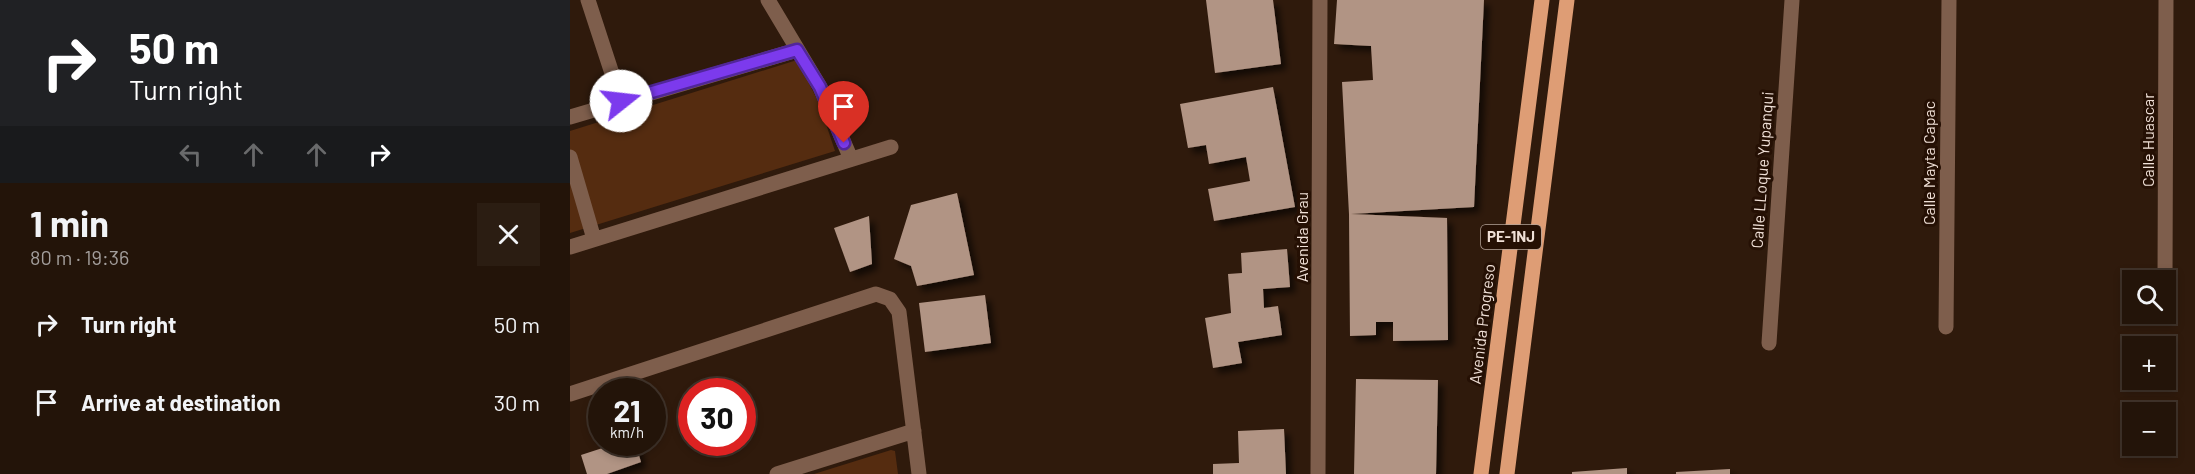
<!DOCTYPE html>
<html lang="en">
<head>
<meta charset="utf-8">
<style>
  body { margin:0; font-family:Barlow,sans-serif; background:#2b1d12; color:#f1f3f6; height:100vh; display:flex; flex-direction:column; font-size:22px; white-space:nowrap }
  * { box-sizing:border-box; margin:0 }
  p { font-size:20px; color:#a39e9c }
  .icon { flex:none; width:33px; height:33px; fill:none; stroke:currentColor; stroke-width:2; stroke-linecap:round; stroke-linejoin:round }
  .map { position:relative; flex:1; overflow:hidden }
  .drawer { display:flex; flex-direction:column; background:#231409; width:570px }
  .drawer>* { flex:none }
  .top-card { background:#202124; color:#fff; overflow:hidden }
  .controls { position:absolute; left:1552px; top:270px; display:grid; gap:12px }
  .controls a { display:grid; place-items:center; width:54px; height:54px; border-radius:0px; background:#231409; box-shadow:0 3px 9px #0003,0 0 0 2px #40332a; font-size:30px }
  .speed { position:absolute; left:18px; top:378px; display:flex; gap:12px; font-size:30px; font-weight:700; text-align:center }
  .speed>* { display:grid; place-content:center; width:78px; height:78px; border-radius:50%; background:#231409; box-shadow:0 3px 9px #0003,0 0 0 2px #40332a; line-height:1 }
  .speed small { font-size:15px; font-weight:400 }
  .speed .limit { border:9px solid #d22; background:#fff; color:#111 }
  .pin { position:absolute; display:grid; place-items:center; width:51px; height:51px; color:#fff; margin:-62px -26px; border-radius:50% 50% 50% 0; rotate:-45deg; box-shadow:0 0 6px #0007 }
  .pin .icon { rotate:45deg }
  .me { position:absolute; width:66px; margin:-33px; rotate:74deg; stroke-linejoin:round; filter:drop-shadow(0 0 4px #0008) }
  .turn { display:flex; align-items:center; gap:21px; height:126px; padding:0 30px; font-size:27px }
  .turn .icon { width:78px; height:78px; stroke-width:2.5 }
  .turn b { display:block; font-size:42px; line-height:51px }
  .lanes { display:flex; align-items:center; height:57px; padding:0 30px; background:#0003; justify-content:center; gap:30px; direction:ltr }
  .lanes .off { opacity:.35 }
  .round { display:grid; place-items:center; flex:none; width:63px; height:63px; border-radius:0px; background:#2b1d12 }
  .overview { display:flex; align-items:center; justify-content:space-between; height:102px; padding:0 30px }
  h1 { font-size:36px; font-weight:700; line-height:45px }
  ul { padding:0; list-style:none }
  li { display:flex; align-items:center; gap:18px; height:78px; padding:0 30px }
  li div { flex:1 }
  li b { display:block; font-size:22px }
  li em { font-style:normal }
  main { display:flex; flex:1; min-height:0 }
  .map>svg:first-child { display:block }
</style>
</head>
<body>
<main>
<section class="drawer">
<div class="top-card">
<div class="turn"><svg class="icon" aria-label="right" viewBox="0 0 24 24"><path d="M7 20v-9h11M14 6l5 5-5 5"/></svg><div><b>50 m</b>Turn right</div></div>
<div class="lanes"><svg class="icon off" aria-label="left" viewBox="0 0 24 24"><path d="M17 20v-9H6M10 6l-5 5 5 5"/></svg><svg class="icon off" aria-label="ahead" viewBox="0 0 24 24"><path d="M12 20V5M6 11l6-6 6 6"/></svg><svg class="icon off" aria-label="ahead" viewBox="0 0 24 24"><path d="M12 20V5M6 11l6-6 6 6"/></svg><svg class="icon" aria-label="right" viewBox="0 0 24 24"><path d="M7 20v-9h11M14 6l5 5-5 5"/></svg></div>
</div>
<div class="overview"><div><h1>1 min</h1><p>80 m · 19:36</p></div><a class="round"><svg class="icon" aria-label="close" viewBox="0 0 24 24"><path d="M6 6l12 12M18 6L6 18"/></svg></a></div>
<ul>
<li><svg class="icon" aria-label="right" viewBox="0 0 24 24"><path d="M7 20v-9h11M14 6l5 5-5 5"/></svg><div><b>Turn right</b></div><em>50 m</em></li>
<li><svg class="icon" aria-label="arrive" viewBox="0 0 24 24"><path d="M6 21V4h12l-3 4 3 4H6"/></svg><div><b>Arrive at destination</b></div><em>30 m</em></li>
</ul>
</section>
<div class="map">
<svg width="1625" height="474" viewBox="0 0 1625 474">
  <defs>
    <filter id="shadow"><feDropShadow dx="5.5" dy="5.5" stdDeviation="3" flood-color="#0009"/></filter>
  </defs>
  <rect width="100%" height="100%" fill="#2f1a0c"/>
  <path fill="#552c10" d="M227,60L249,103L265,151L0,233V131Z
    M321,450L325,451L328,474H244Z"/>
  <path fill="#b19484" filter="url(#shadow)" d="M636,0H703L711,64L645,73Z
    M767,0H914L904,207L781,214L877,218L878,340L823,341V322H806V335L780,336L779,214L772,82L803,80L801,46L764,44Z
    M703,87L725,207L644,221L638,189L680,181L676,157L639,164L636,145L618,148L610,104Z
    M387,193L404,275L347,286L341,266L324,259L341,205Z
    M299,216L302,264L280,272L264,228Z
    M717,249L720,287L693,289L694,308L708,306L712,335L668,342L672,363L643,368L635,318L661,313L658,274L672,273L671,253Z
    M415,295L421,343L355,352L349,303Z
    M786,379L868,380L866,474H784Z
    M714,429L716,474H643V464L669,463L668,431Z
    M51,442H65L71,462L37,474H17L11,455Z
    M1057,468V474H1002V472Z
    M1160,469V474H1106V472Z"/>
  <g fill="none" stroke-linecap="round" stroke-linejoin="round">
    <path stroke="#7e5e4c" stroke-width="15" d="M18,0L51,101
      M198,0L250,87L281,159
      M0,117L227,50
      M0,157L24,239
      M0,247L321,147
      M1595,280L1596,0
      M1376,327L1379,0
      M1199,343L1222,0
      M0,394L306,294L320,299L329,312L349,474
      M207,474L344,431"/>
    <path stroke="#7e5e4c" stroke-width="15" d="M748,474L750,0"/>
    <path stroke="#de9d75" stroke-width="15" d="M911,474L972,0
      M937,474L997,0"/>
  </g>
  <g fill="none" stroke-linecap="round" stroke-linejoin="round">
    <g stroke="#51269a" stroke-width="15">
      <path id="route" d="M51,101L227,50L250,87L274,143"/>
    </g>
    <use href="#route" stroke="#7c3aed" stroke-width="10"/>
  </g>
  <g text-anchor="middle" stroke-width="6" stroke-linejoin="round" paint-order="stroke">
    <rect fill="#251004" stroke="#b3a298" stroke-width="1.5" x="911" y="225" width="60" height="24" rx="4.5"/>
    <g font-size="15" font-weight="bold" fill="#f0e0d7">
      <text x="941" y="242">PE-1NJ</text>
    </g>
    <g font-size="16" fill="#f0e0d7" stroke="#251004">
      <text transform="translate(1578 140) rotate(-90)" y="6">Calle Huascar</text>
      <text transform="translate(1359 163) rotate(-90)" y="6">Calle Mayta Capac</text>
      <text transform="translate(1192 170) rotate(-86)" y="6">Calle LLoque Yupanqui</text>
      <text transform="translate(732 237) rotate(-90)" y="6">Avenida Grau</text>
      <text transform="translate(912 324) rotate(-83)" y="6">Avenida Progreso</text>
    </g>
  </g>
</svg>
<div class="controls">
<a><svg class="icon" aria-label="search" viewBox="0 0 24 24"><circle cx="10" cy="10" r="6"/><path d="M15 15l6 6"/></svg></a>
<a>+</a>
<a>−</a>
</div>
<div class="speed"><div>21<small>km/h</small></div><div class="limit">30</div></div>
<div class="pin" style="left:274px;top:143px;background:#d93025"><svg class="icon" aria-label="arrive" viewBox="0 0 24 24"><path d="M6 21V4h12l-3 4 3 4H6"/></svg></div>
<svg class="me" style="left:51px;top:101px" viewBox="-20 -20 40 40"><circle r="19" fill="#fff"/><path d="M0-13L10 11 0 6-10 11z" fill="#7c3aed"/></svg>
</div>
</main>
</body>
</html>
